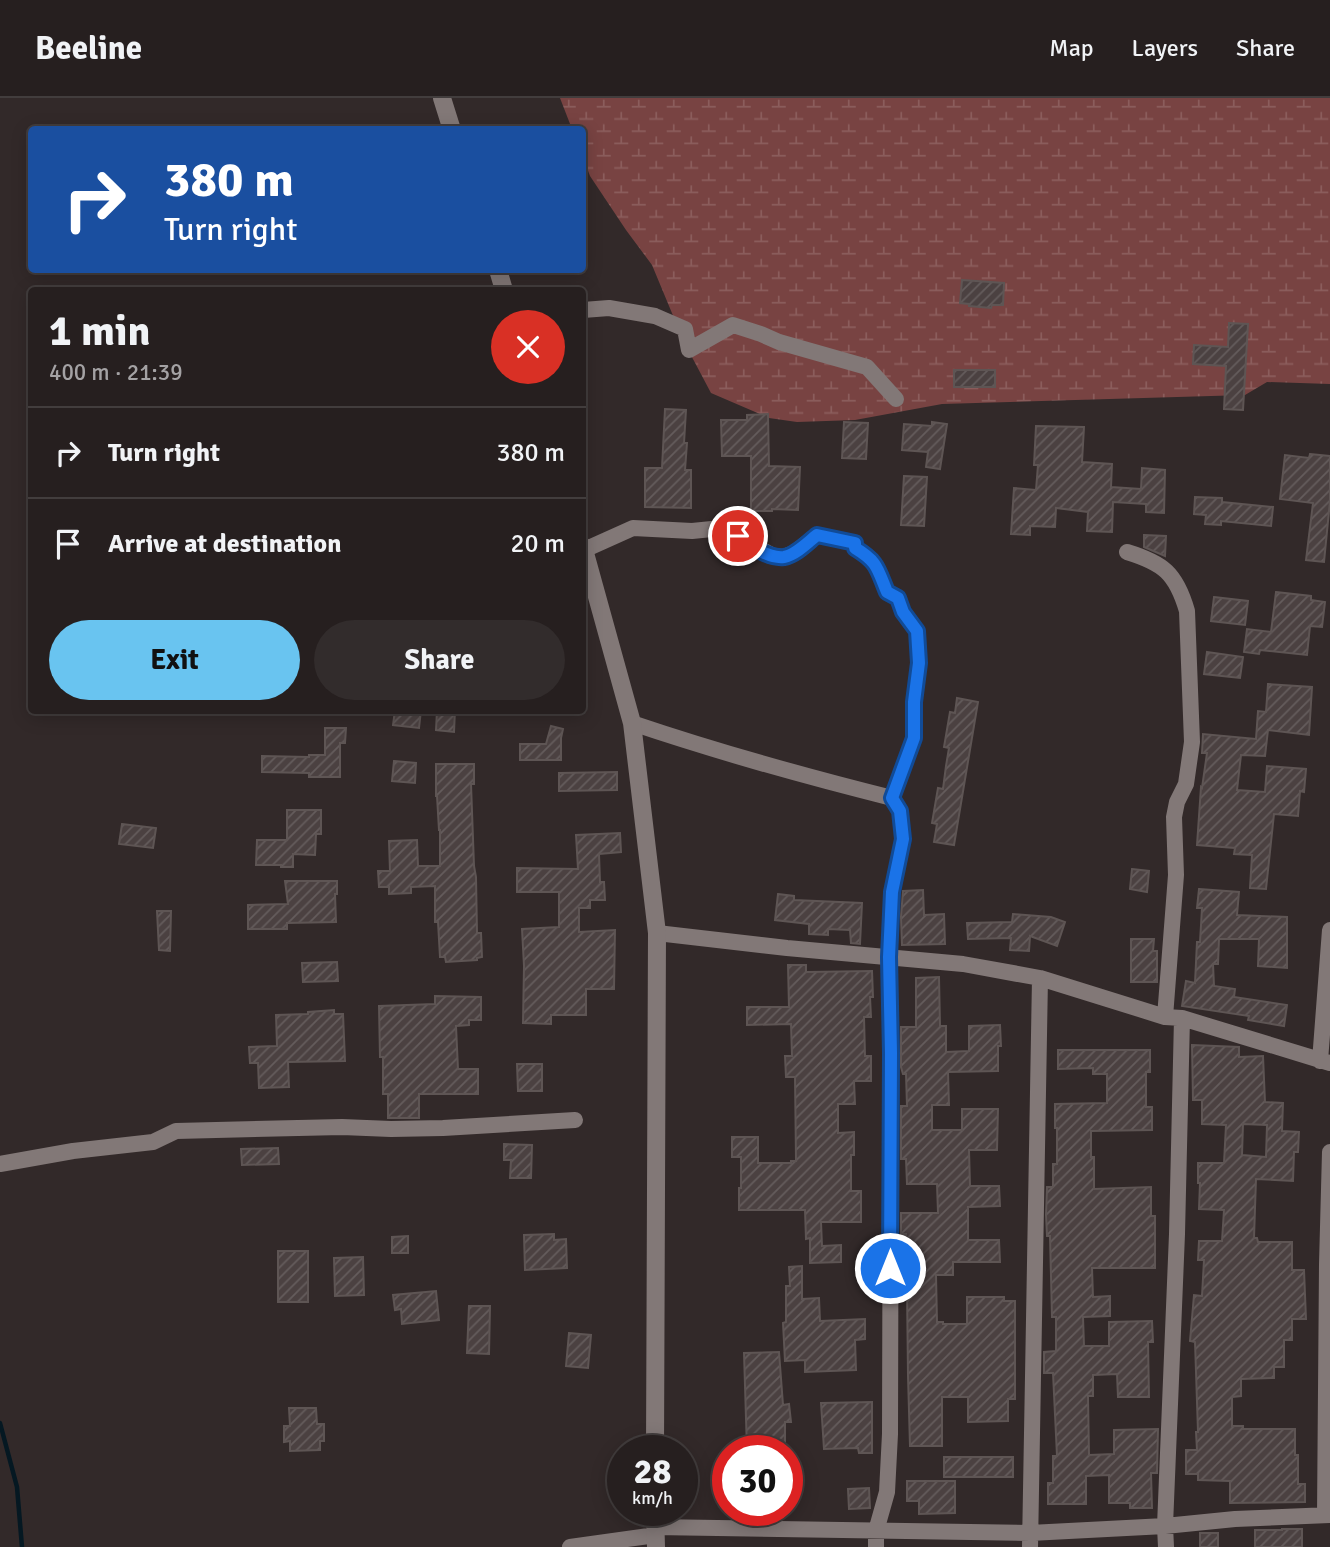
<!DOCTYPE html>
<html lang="en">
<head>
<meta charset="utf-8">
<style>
  body { margin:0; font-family:Signika,sans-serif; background:#322c2c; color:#f1f3f6; height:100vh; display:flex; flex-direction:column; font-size:26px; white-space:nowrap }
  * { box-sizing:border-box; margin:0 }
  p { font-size:23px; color:#a4a2a4 }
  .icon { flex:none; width:38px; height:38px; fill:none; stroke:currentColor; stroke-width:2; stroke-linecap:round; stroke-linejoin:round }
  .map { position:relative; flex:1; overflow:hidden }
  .sheet { position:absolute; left:28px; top:189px; width:558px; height:427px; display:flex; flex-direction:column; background:#261f1f; border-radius:7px; box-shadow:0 4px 18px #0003,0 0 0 2px #423d3d }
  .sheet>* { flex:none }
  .top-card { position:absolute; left:28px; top:28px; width:558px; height:147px; border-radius:7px; box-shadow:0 4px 18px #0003,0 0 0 2px #423d3d; background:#1a4fa0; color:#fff; overflow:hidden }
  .speed { position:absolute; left:607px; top:1337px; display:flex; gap:14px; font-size:35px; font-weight:700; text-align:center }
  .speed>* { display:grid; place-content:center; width:91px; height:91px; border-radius:50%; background:#261f1f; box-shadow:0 4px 18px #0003,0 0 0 2px #423d3d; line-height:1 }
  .speed small { font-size:18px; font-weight:400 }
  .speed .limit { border:10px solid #d22; background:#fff; color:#111 }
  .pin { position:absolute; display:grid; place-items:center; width:60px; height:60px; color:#fff; margin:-30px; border:4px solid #fff; border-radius:50%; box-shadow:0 2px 7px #0007 }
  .me { position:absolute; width:77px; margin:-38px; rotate:0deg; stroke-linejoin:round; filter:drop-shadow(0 0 5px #0008) }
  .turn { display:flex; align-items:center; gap:24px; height:147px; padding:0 21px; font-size:32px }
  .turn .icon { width:91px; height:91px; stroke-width:2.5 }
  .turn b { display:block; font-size:49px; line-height:60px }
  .round { display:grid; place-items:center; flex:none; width:74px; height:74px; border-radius:37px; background:#322c2c }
  .head { display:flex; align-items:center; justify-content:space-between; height:119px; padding:0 21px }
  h1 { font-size:42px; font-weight:800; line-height:52px }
  .primary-button { display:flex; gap:14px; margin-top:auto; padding:14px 21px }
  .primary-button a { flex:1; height:80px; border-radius:42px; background:#69c4f0; color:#111; font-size:28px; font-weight:800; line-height:80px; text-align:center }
  .primary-button a+a { background:#322c2c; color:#f1f3f6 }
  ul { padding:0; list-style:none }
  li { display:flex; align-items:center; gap:21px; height:91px; padding:0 21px; border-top:2px solid #423d3d }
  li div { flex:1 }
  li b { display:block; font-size:26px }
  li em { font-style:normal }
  header { display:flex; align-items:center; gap:42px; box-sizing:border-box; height:98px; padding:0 35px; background:#261f1f; border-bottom:2px solid #423d3d }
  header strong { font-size:33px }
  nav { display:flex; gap:38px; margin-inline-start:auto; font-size:24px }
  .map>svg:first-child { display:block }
</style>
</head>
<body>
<header>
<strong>Beeline</strong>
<nav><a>Map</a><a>Layers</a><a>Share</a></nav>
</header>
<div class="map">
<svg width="1330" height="1449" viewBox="0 0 1330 1449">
  <defs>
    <pattern id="wetland-marsh" width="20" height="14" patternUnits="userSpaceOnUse" patternTransform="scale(1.75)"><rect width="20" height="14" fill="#784342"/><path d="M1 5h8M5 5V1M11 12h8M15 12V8" fill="none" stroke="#8b5d5c"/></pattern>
    <pattern id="building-hatch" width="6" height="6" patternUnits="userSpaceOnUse" patternTransform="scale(1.75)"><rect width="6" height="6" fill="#4b4141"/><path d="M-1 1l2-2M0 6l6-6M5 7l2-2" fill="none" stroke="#645c5c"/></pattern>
  </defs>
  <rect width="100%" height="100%" fill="#322929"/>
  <path fill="url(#wetland-marsh)" d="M560,0H1330V286L1267,284L1245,297L942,306L855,322L797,324L769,320L711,295L684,244L652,167L626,132L590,78L583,59V32L572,31Z"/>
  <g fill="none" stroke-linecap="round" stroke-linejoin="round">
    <path stroke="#051822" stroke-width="4.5" d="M0,1325L17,1389L22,1449"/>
  </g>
  <path fill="url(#building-hatch)" stroke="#5e5554" stroke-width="2" fill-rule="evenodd" d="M962,182L1004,185L1003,207H992L991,210L969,208V206L960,205Z
    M1229,225L1248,226L1243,312L1224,311L1226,268L1193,266L1194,247L1228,249Z
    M954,272H995V289H954Z
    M665,311L686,312L684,345H687L685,372H691V410L645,409V370H662Z
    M768,316L769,368L800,369L798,412L772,411V413H751V358H722L721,322H747V317Z
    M844,324L868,325L866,361L842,360Z
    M932,324L947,326L940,371L926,369L928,354L902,352L904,326L932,328Z
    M1036,328L1084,329L1082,364L1112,366L1111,389L1141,391L1142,370L1165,372L1164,415L1146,414V406L1113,404L1112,434L1087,433L1088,414L1056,410L1055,429L1030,428V437L1011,436L1014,390L1036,392L1038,367H1034Z
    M1310,356L1330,358V403L1324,464L1306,462L1313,405L1280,401L1285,357L1309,360Z
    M904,378L927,379L924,428L901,427Z
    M1195,399L1222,400V404L1273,409L1271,428L1221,423V427L1205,426L1206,417L1194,416Z
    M1144,437L1166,438L1165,458L1144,449Z
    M1276,494L1311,498V502L1325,504L1322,529L1310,528L1307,557L1260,552L1259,556L1244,554L1247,531L1271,534Z
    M1214,499L1248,503L1245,527L1211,523Z
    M1207,554L1243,559L1240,580L1204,576Z
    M1268,586L1312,589L1309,637L1268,632L1265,658L1241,657L1237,692L1265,694L1267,668L1306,671L1304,694L1300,693L1298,718L1274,716L1266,791L1250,790L1252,757L1234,756L1235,750L1197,747L1201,689L1202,690L1207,655H1202L1203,636L1256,641L1258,613L1266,614Z
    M957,600L978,604L954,747L934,744L937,726L932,725L938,690L943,691L946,668L949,650L944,649L950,614L955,615Z
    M395,612H421L419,630L393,627Z
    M437,612H455L454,634L436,632Z
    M551,628L563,631L561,640V662H520V646H546Z
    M325,630H346L345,645H340V679H309V675L262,674V658L309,659V657H325Z
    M394,663L416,665L415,685L392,683Z
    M436,666H474V686H471L474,768L476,779L477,835H481L482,859L477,860V862L446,864L445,859H440L438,824H435V788L411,789V795L389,796V789H379L378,773H390L389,743L417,742L418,768H440V732H439L437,698H436Z
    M617,674V692L559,693V675Z
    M287,712H321V736H316L315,757L293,756V769H281V767H256L257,742H287Z
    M122,726L156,730L153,750L119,746Z
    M620,735L621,754L599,756L600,784H604L605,802H590V810H579V834L615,832L614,891H586V917H551V926L523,925L524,868L522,831L559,829V794H517V770L578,771L576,737Z
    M1132,771L1149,773L1147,794L1130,791Z
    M285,783H337V796H335L336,824L287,825V831H248V807L288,806Z
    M1199,791L1239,794L1237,817L1287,819V870L1258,868L1259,841H1219L1218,866H1213L1214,888L1235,891L1234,899L1287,907L1284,928L1248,922L1249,918L1182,908L1186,883L1195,885L1197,844H1200L1202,810H1197Z
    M923,792L924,817L944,816L945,846L902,847L901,819L903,793Z
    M778,796L794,798V802L862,805L860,846L851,845L850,832L828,831V837L809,836V826L775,822Z
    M157,813H171L170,853L159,852Z
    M1013,816L1051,819L1065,824L1057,848L1030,838L1029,853L1010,852L1011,840L968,841L967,825L1012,824Z
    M1131,841H1154L1153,853H1157V884H1131Z
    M337,864L338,883L303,884L302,865Z
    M788,867H806V874L872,873L873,899H870L871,919H864L865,958H871V983H854L855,1006H838V1035L854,1034V1057H851V1093H861V1124H821L822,1148L841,1147V1164L810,1165V1140L806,1141L805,1112H739V1090H741V1059H732V1039H758V1065H791V1063H796L795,979H786L785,958H792L791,926L747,927V909H789Z
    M939,879L940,928H946V954L969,953V928L1000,927L1001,948H998V973L948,974L949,1007H932V1032H962V1011H998L997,1052H969L970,1088H999L1000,1108L968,1109V1142H999L1000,1164H953V1177H936L937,1224H943V1226H967V1199H1004V1203H1015V1301H1008V1323L968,1324V1299H942V1348H910L908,1278L907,1191H905L906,1136H901V1115H938L937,1086H907L906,1061H901V1008H907L906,976H903L901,969V929H916V880Z
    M435,898L481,899V922H469V927L456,928L458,971H478V996H419V1020H388V996H383V959H380L379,908L435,906Z
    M334,912V916H343L345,963L288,964L289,989L259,990L258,965H250L249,949L277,948L276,917L308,916V914Z
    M1192,947L1239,949V959L1263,958L1265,1004L1283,1005L1282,1033L1299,1034L1298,1054H1294L1293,1083L1256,1081L1254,1140H1257L1258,1144H1292V1172H1304L1306,1221H1292V1242H1284V1269H1274V1280L1241,1281V1298L1232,1299V1328H1243V1331H1295V1357H1298V1386H1305V1404L1230,1405V1383L1198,1382V1376H1186V1352H1197L1196,1334H1198L1195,1244L1190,1243L1194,1197L1202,1198L1204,1162H1198L1199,1143H1222L1224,1112L1199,1111L1200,1085H1198V1065H1224L1226,1027L1202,1026V1002H1193ZM1243,1026L1267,1027L1266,1059L1242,1057Z
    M1058,952H1150V974H1146V1009H1152V1032L1091,1033V1059H1094V1091L1151,1089V1118H1155V1170H1092L1093,1199L1110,1198V1218L1083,1219L1084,1248H1109V1224L1152,1223L1153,1244H1148L1149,1299H1118L1117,1276L1093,1277V1298H1088L1089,1357L1114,1356V1332L1158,1331L1157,1375H1151L1152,1410H1130V1405H1109V1377L1086,1378V1406H1048V1385H1053V1358H1057L1053,1275H1044V1254L1056,1253V1219H1052L1050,1138H1047L1046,1117L1047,1089H1053V1066H1057V1030H1055V1006L1107,1005V976H1093V970L1058,971Z
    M517,966H542V993H518Z
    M504,1046L532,1047L531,1080H510L511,1062H504Z
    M278,1050L279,1066L242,1067L241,1051Z
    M554,1136V1142L566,1141L567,1170L525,1172L524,1137Z
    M408,1138V1155H392V1139Z
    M278,1153H308V1204H278Z
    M363,1159L364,1197L335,1198L334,1160Z
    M802,1168V1201L819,1200L820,1223L865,1221V1241L855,1242L856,1272L805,1274V1262L785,1263L783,1225L786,1224V1188H790L789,1169Z
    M436,1193L439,1222L402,1226L401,1211L395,1212L393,1197Z
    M469,1208H490L489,1256L467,1255Z
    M569,1235L591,1237L588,1270L566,1268Z
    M779,1254L783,1307L789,1306L791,1324H785V1353H747L744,1255Z
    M872,1304V1355H859L858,1350L824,1351L821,1305Z
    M289,1310H316L317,1326H324V1343H320V1352L290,1353V1343L284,1344V1328H290Z
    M944,1359H1013V1379H944Z
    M907,1383H955V1415L919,1416V1403H907Z
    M869,1390L870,1410L849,1411L848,1391Z
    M1282,1431H1302V1449H1255V1432H1282Z
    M1200,1435H1218V1449H1200Z"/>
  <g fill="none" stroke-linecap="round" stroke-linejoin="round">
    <path stroke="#827877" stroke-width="16" d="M583,212L609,210L655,218L685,231L689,252L733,227L761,236L779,244L867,269L896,301
      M584,452L633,430L692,433L712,431L738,438L773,458L784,459L794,455L817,437L855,445V450C878,464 877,470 887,494L898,500L903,514L917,533L919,565L914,604V640L892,700
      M1127,454C1163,465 1176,475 1187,513L1192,644L1186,686L1177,704L1174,719L1176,777L1165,919
      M632,625C718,654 804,678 892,700L900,713L903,742L892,794L889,859L891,955L890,1336L887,1394L876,1433V1449
      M657,835L787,850L963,866L1040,880L1165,919L1182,920L1330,965
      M1320,963L1330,832
      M0,1066L73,1053L153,1044L176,1033L342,1029L391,1031L443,1030L575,1022
      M1325,1417L1327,1166L1330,1054
      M655,1429L1030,1435L1165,1428L1235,1421L1330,1417
      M570,1449L656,1437
      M1030,1449L1040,880
      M1166,1449L1165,1428L1177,1136L1182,920"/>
    <path stroke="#827877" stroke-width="18" d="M442,0L452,32
      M498,172L504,192
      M583,448L632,625L657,835L655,1353
      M655,1412L656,1449"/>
  </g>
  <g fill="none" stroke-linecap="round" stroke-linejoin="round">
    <g stroke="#114b97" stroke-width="18">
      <path id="route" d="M738,438C750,447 768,461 784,459C796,457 808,444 817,437L855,445V450C878,464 877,470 887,494L898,500L903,514L917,533L919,565L914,604V640L892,700L900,713L903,741L892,794L889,859L891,955L890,1170"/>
    </g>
    <use href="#route" stroke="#1a73e8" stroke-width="12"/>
  </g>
</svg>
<div class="speed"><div>28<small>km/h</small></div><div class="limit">30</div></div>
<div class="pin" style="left:738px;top:438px;background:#d93025"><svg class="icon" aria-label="arrive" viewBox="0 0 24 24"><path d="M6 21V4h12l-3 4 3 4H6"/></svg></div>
<svg class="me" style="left:890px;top:1170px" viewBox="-20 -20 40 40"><circle r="17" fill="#1a73e8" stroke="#fff" stroke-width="3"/><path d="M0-11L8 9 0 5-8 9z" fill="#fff"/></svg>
<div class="top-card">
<div class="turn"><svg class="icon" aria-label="right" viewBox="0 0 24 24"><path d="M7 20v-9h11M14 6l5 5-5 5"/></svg><div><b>380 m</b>Turn right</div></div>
</div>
<section class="sheet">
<div class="head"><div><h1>1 min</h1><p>400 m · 21:39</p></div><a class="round" style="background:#d93025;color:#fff"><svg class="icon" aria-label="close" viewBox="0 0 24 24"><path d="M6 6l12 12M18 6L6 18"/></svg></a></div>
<ul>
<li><svg class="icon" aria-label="right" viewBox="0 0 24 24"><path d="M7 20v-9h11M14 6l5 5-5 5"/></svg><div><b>Turn right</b></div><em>380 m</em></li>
<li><svg class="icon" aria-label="arrive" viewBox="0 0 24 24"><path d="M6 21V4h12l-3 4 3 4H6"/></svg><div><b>Arrive at destination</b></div><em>20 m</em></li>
</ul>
<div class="primary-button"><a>Exit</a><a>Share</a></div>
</section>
</div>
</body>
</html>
